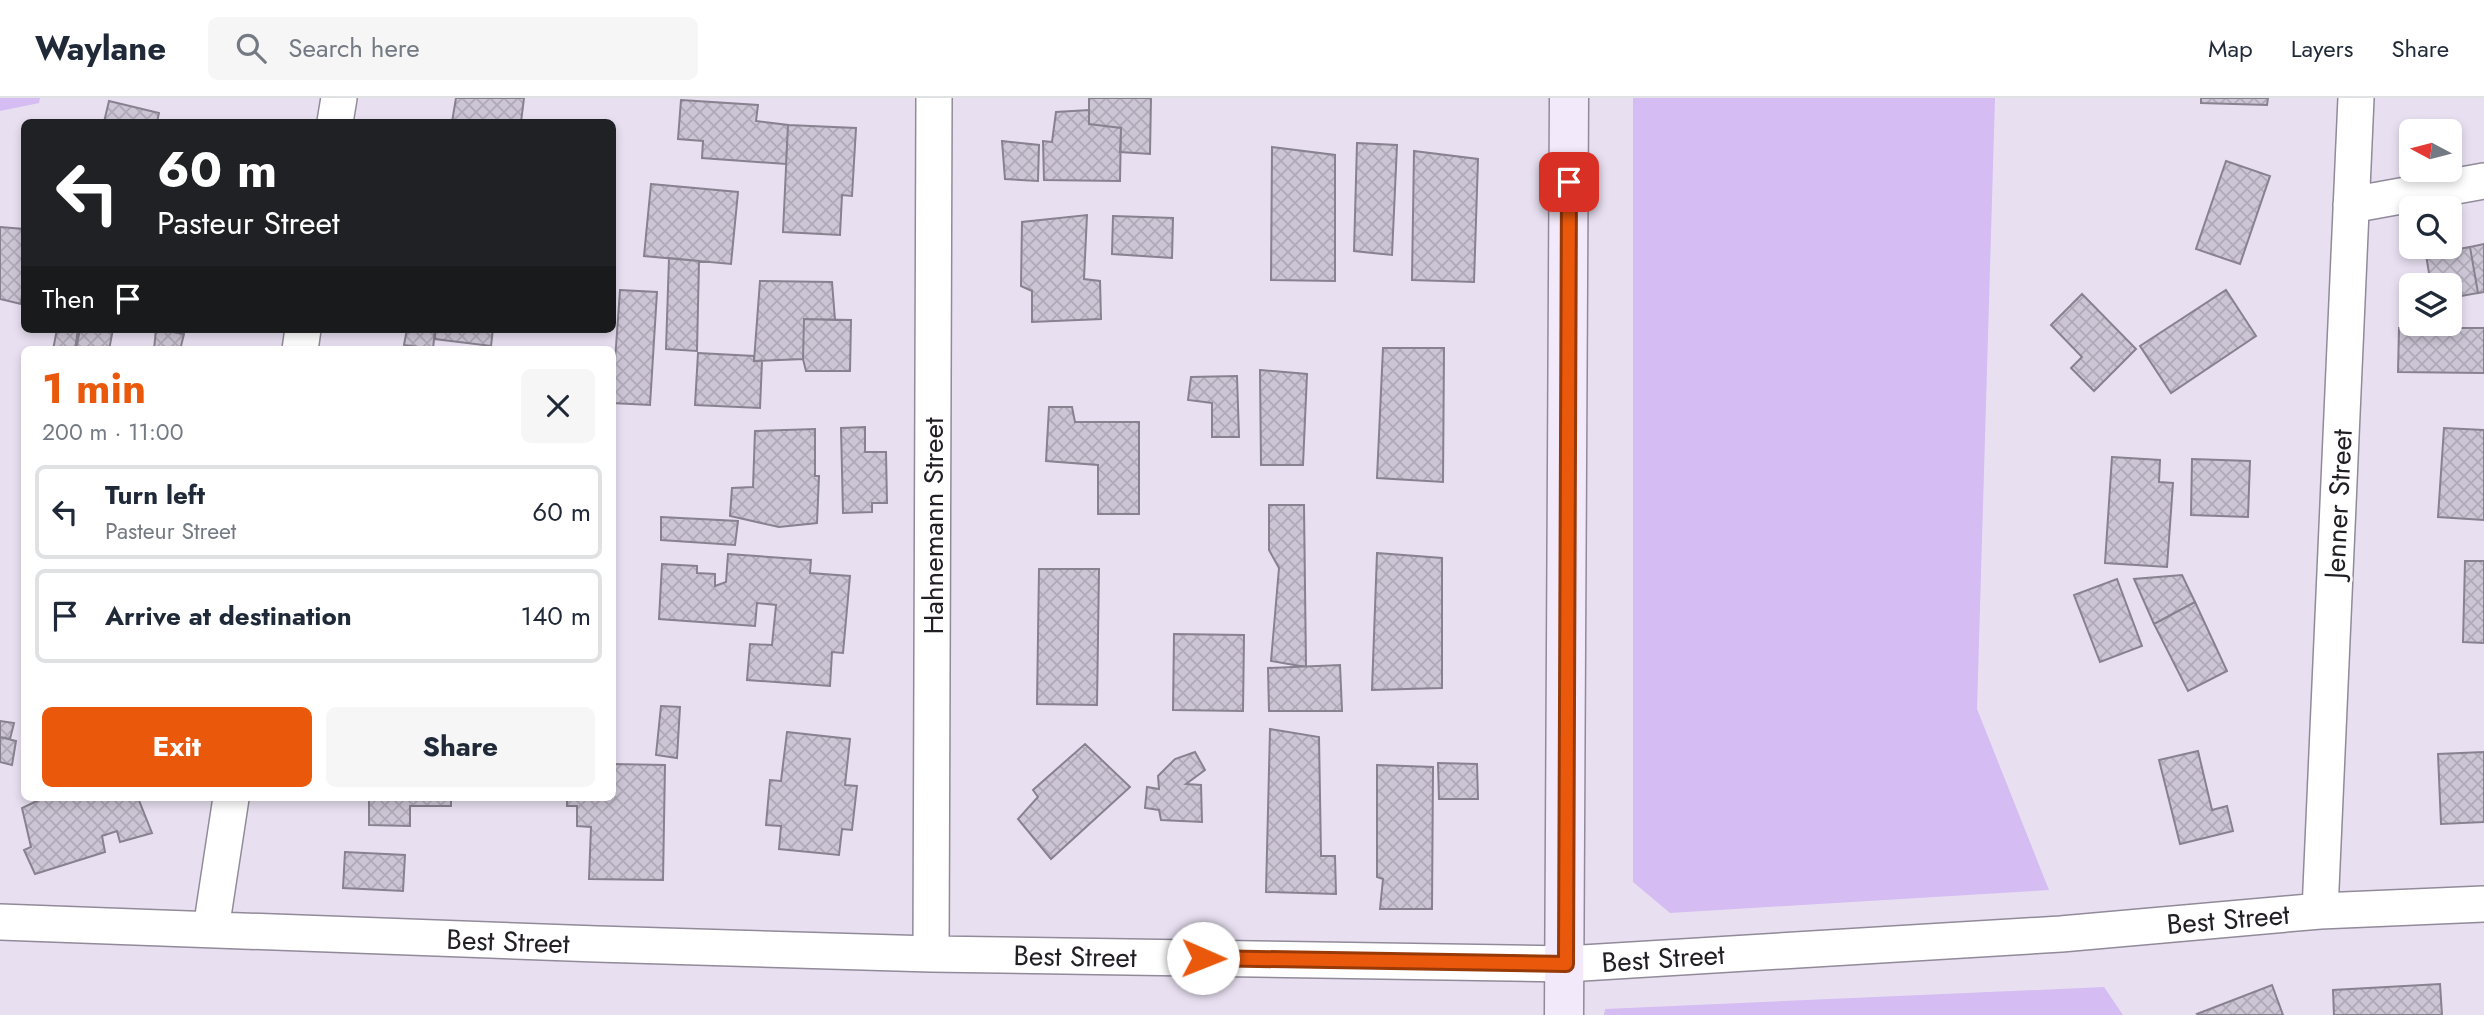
<!DOCTYPE html>
<html lang="en">
<head>
<meta charset="utf-8">
<style>
  body { margin:0; font-family:Jost,sans-serif; background:#f6f6f7; color:#1f2937; height:100vh; display:flex; flex-direction:column; font-size:26px; white-space:nowrap }
  * { box-sizing:border-box; margin:0 }
  p { font-size:23px; color:#747a83 }
  .icon { flex:none; width:38px; height:38px; fill:none; stroke:currentColor; stroke-width:2; stroke-linecap:round; stroke-linejoin:round }
  .map { position:relative; flex:1; overflow:hidden }
  .sheet { position:absolute; left:21px; top:248px; width:595px; height:455px; display:flex; flex-direction:column; background:#fff; border-radius:10px; box-shadow:0 4px 10px #0003 }
  .sheet>* { flex:none }
  .guide { position:absolute; left:21px; top:21px; width:595px; height:214px; border-radius:10px; box-shadow:0 4px 10px #0003; background:#202124; color:#fff; overflow:hidden }
  .needle { width:46px; rotate:277deg }
  .tools { position:absolute; left:2399px; top:21px; display:grid; gap:14px }
  .tools a { display:grid; place-items:center; width:63px; height:63px; border-radius:10px; background:#fff; box-shadow:0 4px 10px #0003; font-size:35px }
  .pin { position:absolute; display:grid; place-items:center; width:60px; height:60px; color:#fff; margin:-30px; border-radius:14px; box-shadow:0 4px 10px #0006 }
  .me { position:absolute; width:77px; margin:-38px; rotate:91deg; stroke-linejoin:round; filter:drop-shadow(0 0 5px #0008) }
  .turn { display:flex; align-items:center; gap:24px; height:147px; padding:0 21px; font-size:32px }
  .turn .icon { width:91px; height:91px; stroke-width:2.5 }
  .turn b { display:block; font-size:49px; line-height:60px }
  .then { display:flex; align-items:center; height:66px; padding:0 21px; background:#0003; gap:14px; font-size:26px }
  .round { display:grid; place-items:center; flex:none; width:74px; height:74px; border-radius:10px; background:#f6f6f7 }
  .head { display:flex; align-items:center; justify-content:space-between; height:119px; padding:0 21px }
  h1 { font-size:42px; font-weight:700; line-height:52px; color:#ea580c }
  .primary-button { display:flex; gap:14px; margin-top:auto; padding:14px 21px }
  .primary-button a { flex:1; height:80px; border-radius:10px; background:#ea580c; color:#fff; font-size:28px; font-weight:700; line-height:80px; text-align:center }
  .primary-button a+a { background:#f6f6f7; color:#1f2937 }
  ul { padding:0; list-style:none }
  li { display:flex; align-items:center; gap:21px; height:94px; margin:0 14px 10px; padding:0 7px; border:4px solid #e0e1e3; border-radius:10px }
  li div { flex:1 }
  li b { display:block; font-size:26px }
  li em { font-style:normal }
  header { display:flex; align-items:center; gap:42px; box-sizing:border-box; height:98px; padding:0 35px; background:#fff; border-bottom:2px solid #e0e1e3 }
  header strong { font-size:33px }
  nav { display:flex; gap:38px; margin-inline-start:auto; font-size:24px }
  .search { width:490px; height:63px; background:#f6f6f7; display:flex; align-items:center; gap:18px; box-sizing:border-box; padding:0 24px; border-radius:10px; color:#747a83; font-size:26px }
  .map>svg:first-child { display:block }
</style>
</head>
<body>
<header>
<strong>Waylane</strong>
<div class="search"><svg class="icon" aria-label="search" viewBox="0 0 24 24"><circle cx="10" cy="10" r="6"/><path d="M15 15l6 6"/></svg>Search here</div>
<nav><a>Map</a><a>Layers</a><a>Share</a></nav>
</header>
<div class="map">
<svg width="2484" height="917" viewBox="0 0 2484 917">
  <defs>
    <pattern id="building-cross-hatch" width="8" height="8" patternUnits="userSpaceOnUse" patternTransform="scale(1.75)"><rect width="8" height="8" fill="#ccc5d5"/><path d="M0 0l8 8M0 8l8-8" fill="none" stroke="#afa9b7"/></pattern>
  </defs>
  <rect width="100%" height="100%" fill="#e8e0f1"/>
  <path fill="#d5bcf2" d="M0,0H40L39,5L0,13Z
    M1633,0H1995L1977,611L2049,792L1670,815L1633,784Z
    M2104,889L2123,917H1604L1605,911Z"/>
  <path fill="url(#building-cross-hatch)" stroke="#888190" stroke-width="2" d="M456,0H524L521,24H452Z
    M1089,0H1151L1150,56L1120,54L1121,30L1089,26Z
    M2201,0H2268L2267,7L2201,5Z
    M681,2L758,7L756,23L788,27L786,66L702,60L703,43L678,41Z
    M109,3L159,15L157,24H104Z
    M1089,12V26L1121,30L1120,83L1044,82L1043,43L1052,44L1056,14Z
    M788,27L856,30L852,98L842,97L840,137L783,134Z
    M1002,43L1039,47L1038,83L1005,81Z
    M1357,45L1397,47L1392,157L1354,153Z
    M1272,49L1335,57V183L1271,182Z
    M1414,53L1478,61L1474,184L1412,182Z
    M2226,63L2270,78L2240,166L2196,151Z
    M651,86L738,94L731,166L644,158Z
    M1087,117L1084,181L1100,183L1101,221L1032,224V193L1021,188L1022,124Z
    M1113,118L1173,120L1172,160L1112,156Z
    M0,129L24,131V175L21,206L0,201Z
    M2484,146V194L2478,195L2470,149Z
    M2470,149L2478,195L2450,200V187H2431L2426,157Z
    M669,160L699,163L697,253L666,251Z
    M760,183L832,184L835,222L804,221L803,261L754,263Z
    M620,192L657,194L650,307L612,305Z
    M2226,192L2256,238L2171,295L2140,248Z
    M2082,196L2136,251L2094,293L2071,270L2082,259L2051,227Z
    M804,221L851,222L850,273H806L803,261Z
    M2399,230H2484V275L2398,274Z
    M57,231H78L75,252H53Z
    M80,231H113L109,252H76Z
    M156,231L184,236L180,252H154Z
    M407,231H435L433,251L404,247Z
    M435,231H493L491,248L435,241Z
    M1383,250H1444L1443,384L1377,380Z
    M698,255L754,258V263H762L760,310L695,307Z
    M1260,272L1307,276L1303,367H1261Z
    M1237,278L1239,339H1212V305L1188,302L1191,279Z
    M1049,309H1072L1075,324H1139V416H1098V367L1046,363Z
    M865,329V354H886L887,405H872V414L843,415L841,330Z
    M2444,330L2484,332V422L2438,419Z
    M815,331V378H819L817,425L779,429L730,418L732,390L753,389L755,333Z
    M2112,359L2160,362L2159,384L2173,385L2167,469L2105,465Z
    M2192,361L2250,363L2248,419L2191,417Z
    M1269,407H1304L1306,569L1271,563L1279,470L1269,452Z
    M661,419L738,423L735,447L661,442Z
    M1377,455L1442,460V590L1372,592Z
    M728,456L811,462L810,475L850,478L843,555L832,554L830,588L747,582L750,546L772,547L776,507L757,505L755,528L659,521L662,466L697,468V475L715,476V488L726,484Z
    M2465,463H2484V545L2463,544Z
    M1039,471H1099L1097,607L1037,606Z
    M2182,477L2195,504L2154,526L2134,481Z
    M2117,481L2142,548L2100,564L2074,497Z
    M2195,504L2227,573L2188,593L2154,526Z
    M1174,536L1244,537L1243,613L1173,612Z
    M1340,567L1342,613H1269L1268,570Z
    M661,608L680,609L677,660L656,657Z
    M0,623L14,625L10,641L0,639Z
    M1270,631L1319,639L1321,758H1335L1336,796L1266,794Z
    M787,634L850,641L845,687L857,688L852,732L842,731L839,757L779,751L781,728L766,727L770,682L781,683Z
    M0,639L16,643L12,667L0,664Z
    M1085,646L1130,689L1051,761L1018,721L1038,699L1033,692Z
    M2198,653L2212,712L2227,708L2233,733L2180,746L2159,662Z
    M1195,654L1205,672L1186,686L1201,687L1202,724L1161,722L1159,712L1145,710L1147,689L1159,691L1158,678L1175,661Z
    M2484,654V724L2441,726L2438,656Z
    M1438,665L1477,666L1478,701H1439Z
    M612,666L665,667L663,782L589,781L591,729L577,728V708H567V700H612Z
    M1377,667L1433,669L1432,811H1380L1383,781L1377,779Z
    M43,700H138L152,735L120,744L117,733L102,738L105,754L35,776L24,752L31,749L22,710Z
    M369,700H451V708H410V728L369,727Z
    M345,754L405,757L403,793L343,790Z
    M2440,886L2442,917H2334L2333,892Z
    M2272,887L2283,917H2198L2197,916Z"/>
  <g fill="none" stroke-linecap="round" stroke-linejoin="round">
    <g stroke="#918a99" stroke-width="38">
      <path id="minor" d="M335,24L339,0
        M2351,107L2484,83
        M300,252L303,231
        M2320,813L2356,0
        M0,824L597,846L931,856L1566,866L2061,836L2320,813L2484,806
        M211,831L231,700
        M931,856L934,0"/>
    </g>
    <g stroke="#918a99" stroke-width="41">
      <path id="secondary" d="M1564,917L1569,0"/>
    </g>
    <use href="#minor" stroke="#fff" stroke-width="35"/>
    <use href="#secondary" stroke="#f2eafb" stroke-width="38"/>
  </g>
  <g fill="none" stroke-linecap="round" stroke-linejoin="round">
    <g stroke="#983908" stroke-width="18">
      <path id="route" d="M1203,860L1566,866L1569,84"/>
    </g>
    <use href="#route" stroke="#ea580c" stroke-width="12"/>
  </g>
  <g text-anchor="middle" stroke-width="5" stroke-linejoin="round" paint-order="stroke">
    <g font-size="28" fill="#211e24" stroke="#fff">
      <text transform="translate(2338 406) rotate(-87)" y="10">Jenner Street</text>
      <text transform="translate(933 428) rotate(-90)" y="10">Hahnemann Street</text>
      <text transform="translate(2228 821) rotate(-5)" y="10">Best Street</text>
      <text transform="translate(508 843) rotate(2)" y="10">Best Street</text>
      <text transform="translate(1075 858) rotate(1)" y="10">Best Street</text>
      <text transform="translate(1663 860) rotate(-4)" y="10">Best Street</text>
    </g>
  </g>
</svg>
<div class="tools">
<a><svg class="needle" viewBox="-14 -14 28 28"><path d="M0-13l5 13h-10z" fill="#e53935"/><path d="M0 13l5-13h-10z" fill="#747a83"/></svg></a>
<a><svg class="icon" aria-label="search" viewBox="0 0 24 24"><circle cx="10" cy="10" r="6"/><path d="M15 15l6 6"/></svg></a>
<a><svg class="icon" aria-label="layers" viewBox="0 0 24 24"><path d="M12 4l9 5-9 5-9-5zM3 14l9 5 9-5"/></svg></a>
</div>
<div class="pin" style="left:1569px;top:84px;background:#d93025"><svg class="icon" aria-label="arrive" viewBox="0 0 24 24"><path d="M6 21V4h12l-3 4 3 4H6"/></svg></div>
<svg class="me" style="left:1203px;top:860px" viewBox="-20 -20 40 40"><circle r="19" fill="#fff"/><path d="M0-13L10 11 0 6-10 11z" fill="#ea580c"/></svg>
<div class="guide">
<div class="turn"><svg class="icon" aria-label="left" viewBox="0 0 24 24"><path d="M17 20v-9H6M10 6l-5 5 5 5"/></svg><div><b>60 m</b>Pasteur Street</div></div>
<div class="then">Then<svg class="icon" aria-label="arrive" viewBox="0 0 24 24"><path d="M6 21V4h12l-3 4 3 4H6"/></svg></div>
</div>
<section class="sheet">
<div class="head"><div><h1>1 min</h1><p>200 m · 11:00</p></div><a class="round"><svg class="icon" aria-label="close" viewBox="0 0 24 24"><path d="M6 6l12 12M18 6L6 18"/></svg></a></div>
<ul>
<li><svg class="icon" aria-label="left" viewBox="0 0 24 24"><path d="M17 20v-9H6M10 6l-5 5 5 5"/></svg><div><b>Turn left</b><p>Pasteur Street</p></div><em>60 m</em></li>
<li><svg class="icon" aria-label="arrive" viewBox="0 0 24 24"><path d="M6 21V4h12l-3 4 3 4H6"/></svg><div><b>Arrive at destination</b></div><em>140 m</em></li>
</ul>
<div class="primary-button"><a>Exit</a><a>Share</a></div>
</section>
</div>
</body>
</html>
